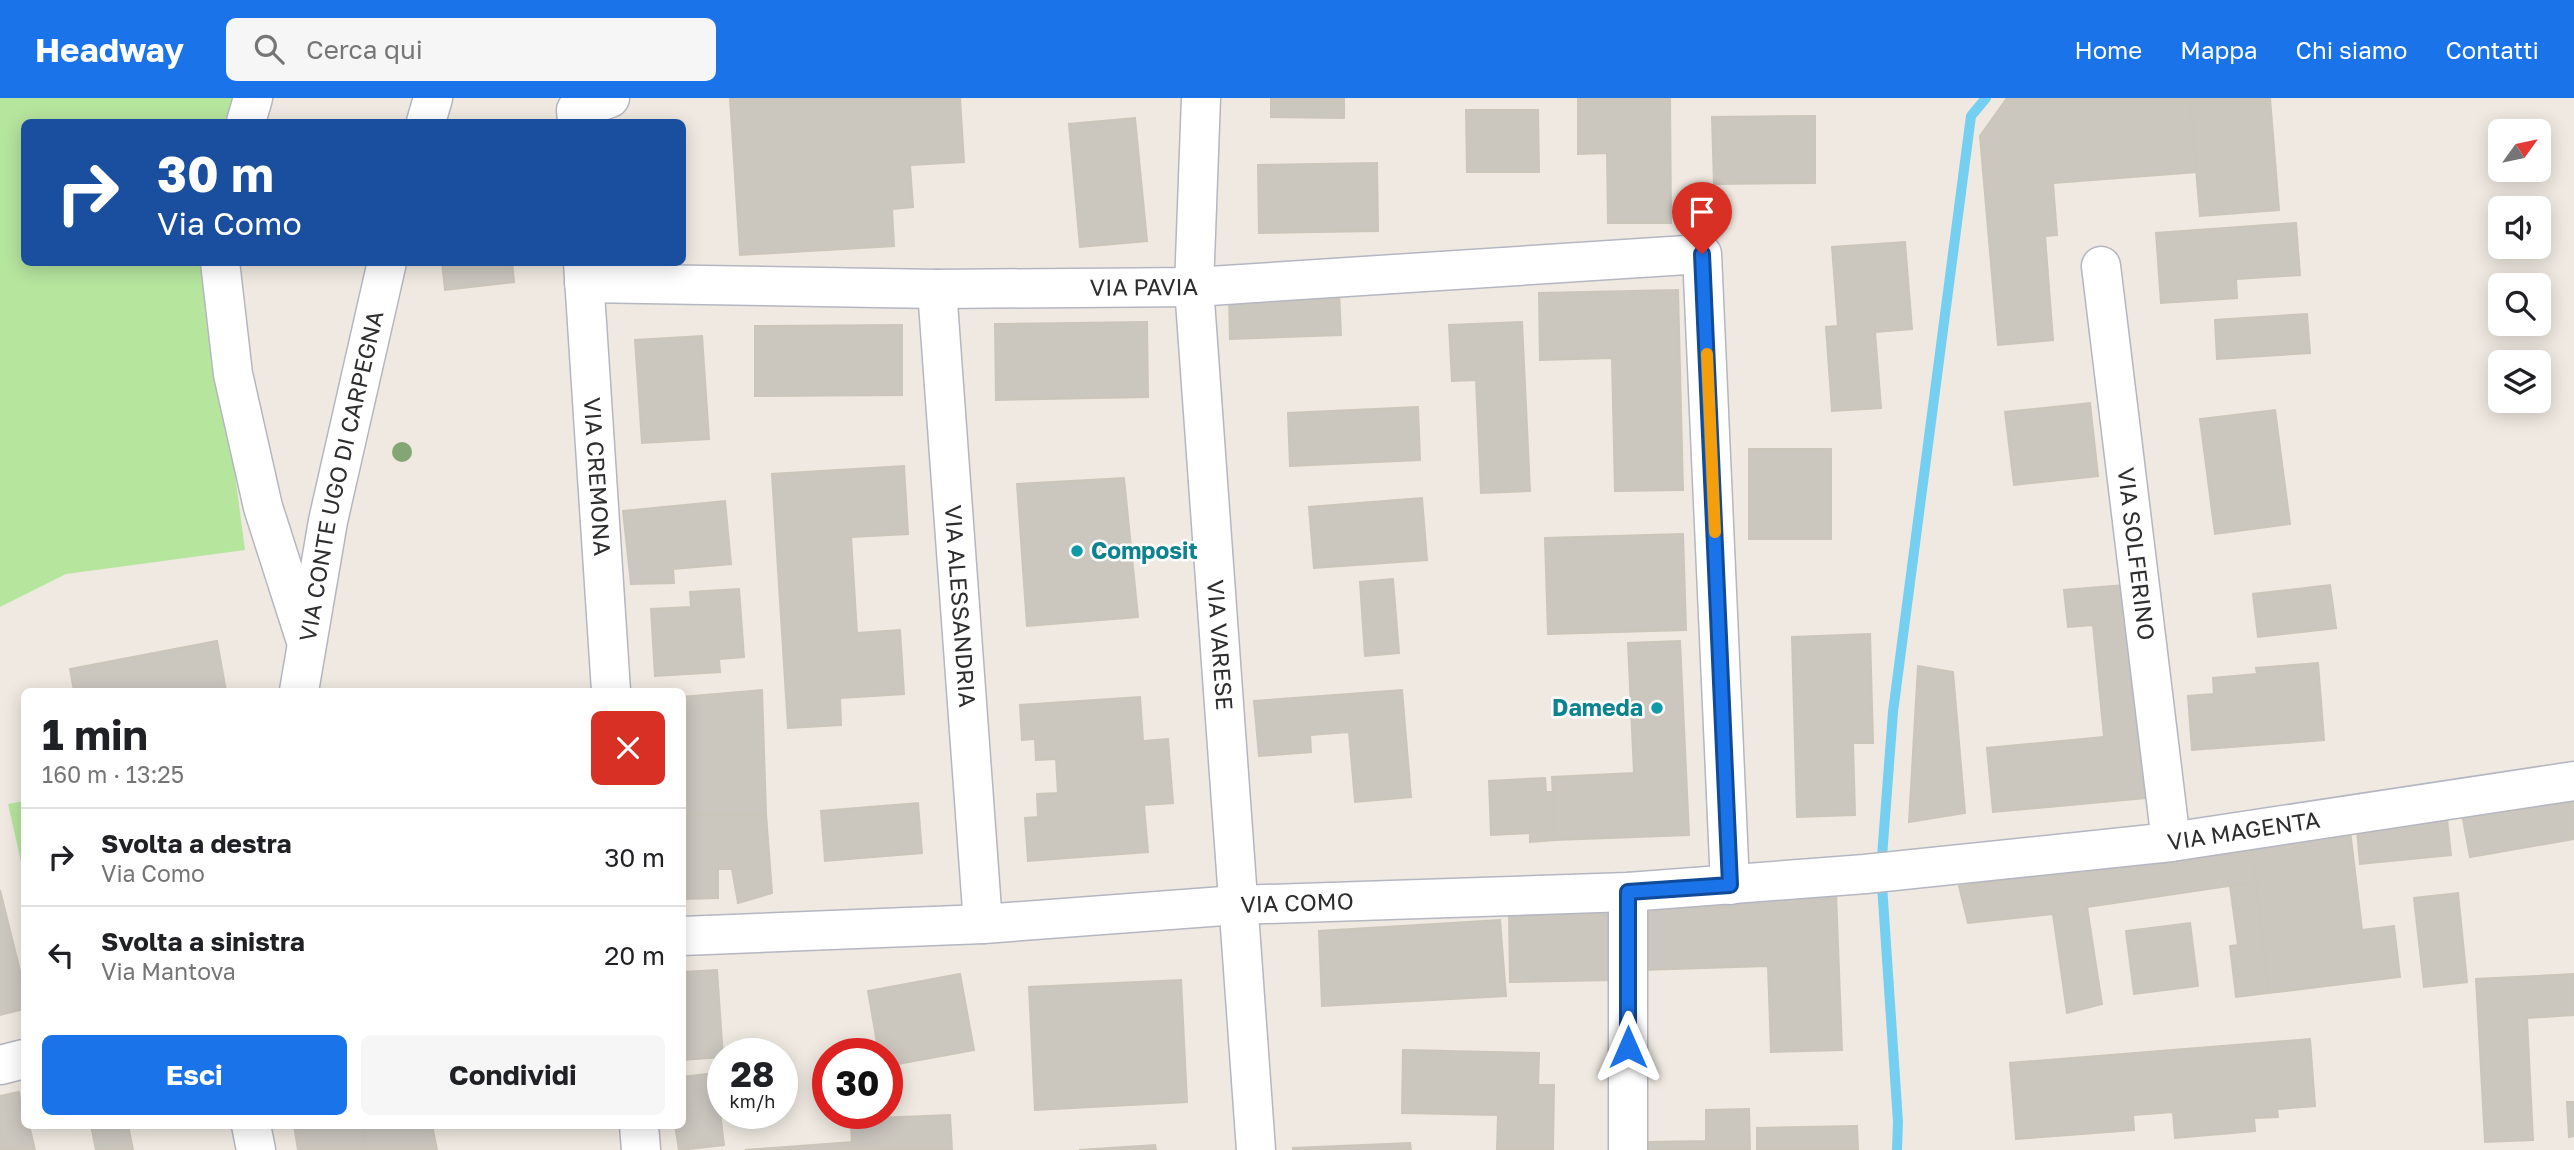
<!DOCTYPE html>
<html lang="it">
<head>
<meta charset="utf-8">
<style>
  body { margin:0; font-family:"Golos Text",sans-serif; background:#f6f6f6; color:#202124; height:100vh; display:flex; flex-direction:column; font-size:26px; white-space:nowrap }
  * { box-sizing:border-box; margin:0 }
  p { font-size:23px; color:#757577 }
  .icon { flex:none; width:38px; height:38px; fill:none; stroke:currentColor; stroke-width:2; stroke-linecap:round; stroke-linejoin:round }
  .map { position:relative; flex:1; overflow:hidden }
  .drawer { position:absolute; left:21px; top:590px; width:665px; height:441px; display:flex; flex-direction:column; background:#fff; border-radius:10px; box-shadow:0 4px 18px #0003 }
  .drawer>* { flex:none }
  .guide { position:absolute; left:21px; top:21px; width:665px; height:147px; border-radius:10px; box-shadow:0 4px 18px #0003; background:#1a4fa0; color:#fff; overflow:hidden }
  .needle { width:46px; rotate:57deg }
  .fabs { position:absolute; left:2488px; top:21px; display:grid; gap:14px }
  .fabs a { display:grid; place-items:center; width:63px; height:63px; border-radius:10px; background:#fff; box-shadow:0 4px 18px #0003; font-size:35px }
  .speed { position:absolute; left:707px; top:940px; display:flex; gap:14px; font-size:35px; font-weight:700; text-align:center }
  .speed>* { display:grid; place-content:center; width:91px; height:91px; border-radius:50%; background:#fff; box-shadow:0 4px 18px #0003; line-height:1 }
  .speed small { font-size:18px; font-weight:400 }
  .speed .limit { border:10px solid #d22; background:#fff; color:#111 }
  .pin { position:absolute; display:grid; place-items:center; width:60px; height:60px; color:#fff; margin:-72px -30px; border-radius:50% 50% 50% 0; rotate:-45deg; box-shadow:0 0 7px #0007 }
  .pin .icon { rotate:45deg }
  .me { position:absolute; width:77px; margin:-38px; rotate:0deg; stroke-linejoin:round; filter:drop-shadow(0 0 5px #0008) }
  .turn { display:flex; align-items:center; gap:24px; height:147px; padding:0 21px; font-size:32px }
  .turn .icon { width:91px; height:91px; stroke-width:2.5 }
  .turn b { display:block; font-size:49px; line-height:60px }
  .round { display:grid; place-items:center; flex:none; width:74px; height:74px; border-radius:10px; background:#f6f6f6 }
  .summary { display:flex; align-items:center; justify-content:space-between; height:119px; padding:0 21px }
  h1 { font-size:42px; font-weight:700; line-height:52px }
  .primary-button { display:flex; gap:14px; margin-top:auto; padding:14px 21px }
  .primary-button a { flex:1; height:80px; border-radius:10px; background:#1a73e8; color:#fff; font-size:28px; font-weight:700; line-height:80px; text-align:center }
  .primary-button a+a { background:#f6f6f6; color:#202124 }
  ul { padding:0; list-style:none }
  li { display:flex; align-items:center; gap:21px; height:98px; padding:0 21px; border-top:2px solid #e0e0e0 }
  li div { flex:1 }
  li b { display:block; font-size:26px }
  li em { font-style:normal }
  header { display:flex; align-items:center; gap:42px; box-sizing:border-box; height:98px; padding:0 35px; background:#1a73e8; color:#fff }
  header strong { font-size:33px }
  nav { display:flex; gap:38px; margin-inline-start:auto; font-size:24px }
  .search { width:490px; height:63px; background:#f6f6f6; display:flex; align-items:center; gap:18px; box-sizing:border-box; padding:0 24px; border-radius:10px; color:#757577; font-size:26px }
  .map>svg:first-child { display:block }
</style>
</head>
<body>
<header>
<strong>Headway</strong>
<div class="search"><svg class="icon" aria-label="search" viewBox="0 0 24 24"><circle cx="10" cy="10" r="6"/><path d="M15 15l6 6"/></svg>Cerca qui</div>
<nav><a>Home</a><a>Mappa</a><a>Chi siamo</a><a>Contatti</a></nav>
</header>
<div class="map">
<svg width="2574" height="1052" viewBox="0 0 2574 1052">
  <rect width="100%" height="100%" fill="#efe9e1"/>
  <path fill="#b6e59e" d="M0,0H237L230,24H24V164L207,165L245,452L66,476L0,509Z
    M24,703V777L8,706Z"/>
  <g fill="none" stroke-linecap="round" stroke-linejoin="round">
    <path stroke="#75cff0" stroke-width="10" d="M1897,1052L1898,1024L1881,772L1893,614L1971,18L1986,0"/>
  </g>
  <path fill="#cbc7bf" stroke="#cbc5ba" stroke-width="2" d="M730,0H960L964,64L910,67L913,109L892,111L894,148L740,157Z
    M1271,0H1344V20L1271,19Z
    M1578,0H1670L1671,125H1608L1607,55L1578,56Z
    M2007,0H2190L2197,74L2053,85L2057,137L2045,138L2053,242L1998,247L1980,38Z
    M2190,0H2270L2279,112L2200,118Z
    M1466,12H1538L1539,74H1467Z
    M1815,18V85L1714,86L1712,19Z
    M1135,20L1147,143L1080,149L1069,26Z
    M1377,65L1378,133L1259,135L1258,67Z
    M2296,125L2300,177L2236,181L2237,200L2161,205L2156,135Z
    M1905,144L1912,231L1875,234L1881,310L1832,313L1826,229L1838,228L1832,149Z
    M442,164H512L514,184L445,192Z
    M1678,192L1683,392L1615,393L1612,260L1540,262L1539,195Z
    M1339,193L1341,237L1230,241L1229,196Z
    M2307,216L2310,255L2217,261L2215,222Z
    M1147,224L1148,299L996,302L995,226Z
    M1522,224L1530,393L1481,395L1476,282L1452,283L1449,227Z
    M902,227V297L755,298V228Z
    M702,238L709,341L642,345L635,242Z
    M2090,305L2098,378L2014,387L2005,314Z
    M1418,309L1420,362L1290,368L1288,315Z
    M2275,312L2290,426L2215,436L2200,321Z
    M1749,351H1831V441H1749Z
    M904,368L908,436L851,439L857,535L900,532L904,596L840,600L841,627L788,630L772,376Z
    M1124,380L1138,519L1027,528L1017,386Z
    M1422,400L1427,462L1314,470L1309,409Z
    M725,403L731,466L673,471L674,485L631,486L623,413Z
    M1683,436L1686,532L1548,536L1545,440Z
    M1393,481L1399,555L1365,558L1360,484Z
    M2125,487L2145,700L1993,714L1987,650L2104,639L2093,527L2068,529L2064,492Z
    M2330,487L2336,530L2258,539L2253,496Z
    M739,491L744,559L719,561L720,574L655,578L651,511L691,509L690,494Z
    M1870,536L1873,645H1853L1855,717L1797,719L1792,539Z
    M217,543L226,593H74L70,571Z
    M1680,543L1689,737L1555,742L1552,679L1634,675L1628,545Z
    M2318,565L2324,642L2192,652L2188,598L2214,596L2213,580L2257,576L2256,570Z
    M1918,568L1953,574L1965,715L1909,724Z
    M762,592L766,716L682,718V599Z
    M1402,592L1411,699L1355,704L1349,634L1310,637L1311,654L1259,658L1254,603Z
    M1140,599L1143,643L1168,641L1173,705L1144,707L1148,754L1028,763L1025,720L1038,719L1037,696L1058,695L1056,661L1036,662L1035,641L1022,642L1020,607Z
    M1545,680L1546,694L1553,693L1555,742L1530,744V735L1491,737L1489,683Z
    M2574,697V741L2470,759L2462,716Z
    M918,705L922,755L825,763L821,713Z
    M2446,712L2451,757L2360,766L2356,721Z
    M766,716L772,795L738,805L732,771H718V800L682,801V718Z
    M2350,732L2362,832L2394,828L2400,879L2269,895L2251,744Z
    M2251,744L2256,784L2087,809L2102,906L2067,915L2053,816L1968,825L1959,788Z
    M2256,784L2269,895L2236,899L2230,848L2238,847L2230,788Z
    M0,792L24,889V911L0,917Z
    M1836,795L1842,952L1771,954L1768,868L1641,872L1639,801Z
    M2458,795L2467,884L2424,889L2414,800Z
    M1614,812L1615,882L1510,884L1509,813Z
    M1500,822L1506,898L1322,908L1319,833Z
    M2190,825L2198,888L2134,896L2126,833Z
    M717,872L723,959L682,962V874Z
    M960,876L974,952L887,968V956H879L868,893Z
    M2574,876V917L2527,920L2533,1042L2485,1044L2476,881Z
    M1181,882L1187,1004L1035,1012L1029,889Z
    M2310,941L2315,1008L2277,1011L2278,1019L2254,1020L2255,1033L2175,1040L2173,1014L2133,1017L2134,1032L2016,1041L2010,965Z
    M1403,952L1539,955L1538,987H1554L1553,1052H1497L1498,1017L1402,1015Z
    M715,975L724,1047L679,1052L675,1027H682V979Z
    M19,994L24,1027H29L35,1052H0V998Z
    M2567,1004H2574V1038L2569,1039Z
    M1749,1011L1750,1052H1648V1044L1706,1043V1012Z
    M950,1017L952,1052H852L851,1021Z
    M91,1027H128L133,1052H96Z
    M294,1027H362L366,1052H298Z
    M362,1027H432L437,1052H366Z
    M1857,1028L1858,1052H1757V1030Z
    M852,1044V1052H745Z
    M1410,1045L1411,1052H1293V1050Z
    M1155,1047L1156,1052H1079Z"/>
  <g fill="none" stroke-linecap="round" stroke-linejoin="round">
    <g stroke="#b4b7c1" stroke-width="41">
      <g id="minor">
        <path id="s1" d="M1201,0L1194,189L1256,1052"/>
        <path d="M246,24L253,0"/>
        <path d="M426,24L433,0"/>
        <path d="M577,24L576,12L610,0"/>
        <path d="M220,164L233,276L263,409L305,540"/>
        <path id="s2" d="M583,164L611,593"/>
        <path id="s3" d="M2101,168L2171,744"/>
        <path id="s4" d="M584,185L937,191L1194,189L1702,156L1730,787"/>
        <path id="s5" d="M937,191L983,826"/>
        <path id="s6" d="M299,593L328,423L387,164"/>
        <path d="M1628,794V1052"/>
        <path id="s7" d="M682,838L983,826L1237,807L1628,794L1865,776L2171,744L2574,683"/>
        <path d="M0,967L24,961"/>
        <path d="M251,1027L256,1052"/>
        <path d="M639,1027L641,1052"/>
      </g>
    </g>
    <use href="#minor" stroke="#fff" stroke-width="38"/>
  </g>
  <circle fill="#84a574" cx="402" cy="354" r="10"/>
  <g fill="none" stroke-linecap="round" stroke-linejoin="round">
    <g stroke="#114b97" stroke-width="18">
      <path id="route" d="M1628,949V794L1730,787L1702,156"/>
    </g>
    <use href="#route" stroke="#1a73e8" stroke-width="12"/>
    <path stroke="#f59e0b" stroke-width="12" d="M1707,256L1715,434"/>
  </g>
  <g fill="#0f9aa8" stroke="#fff" stroke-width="2.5">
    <circle cx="1077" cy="453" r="7"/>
    <circle cx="1657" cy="610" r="7"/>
  </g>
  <g text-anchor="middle" stroke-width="5" stroke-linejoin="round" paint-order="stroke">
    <g font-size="23" fill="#2e2e2e" stroke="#fff">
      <text dy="8" stroke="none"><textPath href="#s4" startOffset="560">VIA PAVIA</textPath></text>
      <text dy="8" stroke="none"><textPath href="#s6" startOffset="219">VIA CONTE UGO DI CARPEGNA</textPath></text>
      <text dy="8" stroke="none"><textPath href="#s2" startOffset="215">VIA CREMONA</textPath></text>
      <text dy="8" stroke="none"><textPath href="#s3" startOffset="290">VIA SOLFERINO</textPath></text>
      <text dy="8" stroke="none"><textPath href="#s5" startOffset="318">VIA ALESSANDRIA</textPath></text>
      <text dy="8" stroke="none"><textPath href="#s1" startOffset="548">VIA VARESE</textPath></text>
      <text dy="8" stroke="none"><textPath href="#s7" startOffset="1566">VIA MAGENTA</textPath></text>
      <text dy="8" stroke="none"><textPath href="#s7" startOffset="616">VIA COMO</textPath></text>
    </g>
    <g font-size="23" font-weight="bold" fill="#0d838f" stroke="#fff" text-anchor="start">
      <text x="1091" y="461">Composit</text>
      <text x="1643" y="618" text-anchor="end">Dameda</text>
    </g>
  </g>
</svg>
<div class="fabs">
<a><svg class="needle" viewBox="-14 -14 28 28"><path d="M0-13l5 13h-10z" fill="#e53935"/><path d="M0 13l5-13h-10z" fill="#757577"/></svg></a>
<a><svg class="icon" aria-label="sound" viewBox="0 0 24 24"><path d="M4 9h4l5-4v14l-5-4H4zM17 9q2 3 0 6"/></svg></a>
<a><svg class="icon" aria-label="search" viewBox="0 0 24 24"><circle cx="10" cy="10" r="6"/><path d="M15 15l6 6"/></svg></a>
<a><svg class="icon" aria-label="layers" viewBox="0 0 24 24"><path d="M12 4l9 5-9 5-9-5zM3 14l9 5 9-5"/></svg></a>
</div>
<div class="speed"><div>28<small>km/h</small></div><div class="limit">30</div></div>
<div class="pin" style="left:1702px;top:156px;background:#d93025"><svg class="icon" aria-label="arrive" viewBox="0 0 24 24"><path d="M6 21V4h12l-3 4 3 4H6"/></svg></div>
<svg class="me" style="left:1628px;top:949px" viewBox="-20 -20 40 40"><path d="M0-17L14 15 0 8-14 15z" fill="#1a73e8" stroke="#fff" stroke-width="4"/></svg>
<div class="guide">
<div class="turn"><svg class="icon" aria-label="right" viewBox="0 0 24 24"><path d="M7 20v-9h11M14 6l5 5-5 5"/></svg><div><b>30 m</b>Via Como</div></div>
</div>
<section class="drawer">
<div class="summary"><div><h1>1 min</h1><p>160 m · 13:25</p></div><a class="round" style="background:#d93025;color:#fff"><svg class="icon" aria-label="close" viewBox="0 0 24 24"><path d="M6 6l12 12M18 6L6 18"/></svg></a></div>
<ul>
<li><svg class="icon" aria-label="right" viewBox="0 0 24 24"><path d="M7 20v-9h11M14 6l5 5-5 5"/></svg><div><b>Svolta a destra</b><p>Via Como</p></div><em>30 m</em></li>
<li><svg class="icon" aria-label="left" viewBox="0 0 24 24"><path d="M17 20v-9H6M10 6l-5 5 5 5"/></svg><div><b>Svolta a sinistra</b><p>Via Mantova</p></div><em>20 m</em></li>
</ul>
<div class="primary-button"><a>Esci</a><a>Condividi</a></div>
</section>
</div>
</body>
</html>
